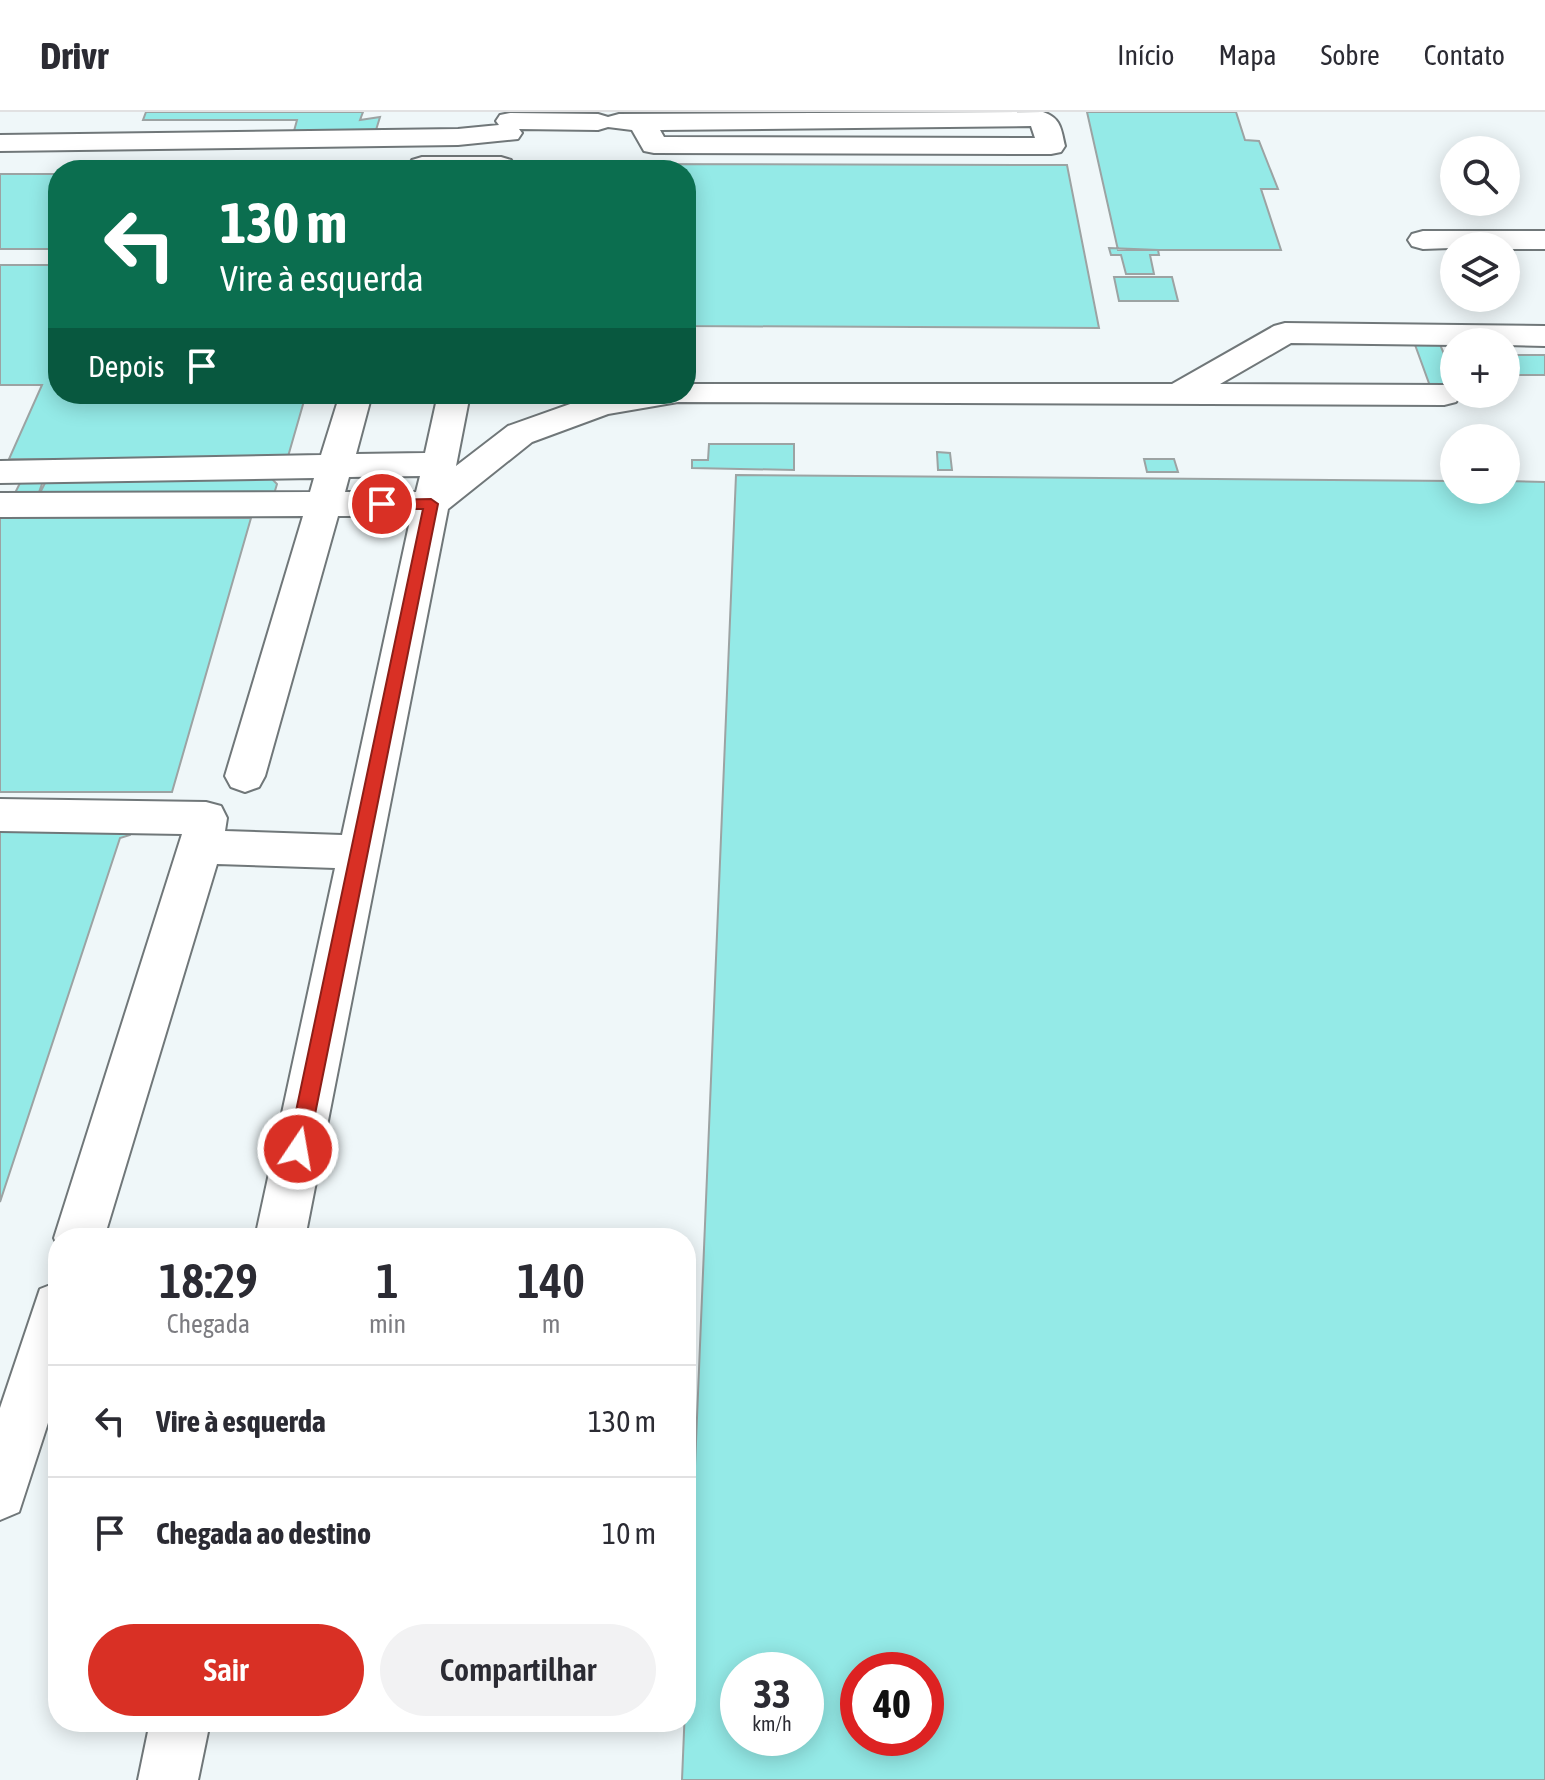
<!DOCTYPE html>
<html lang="pt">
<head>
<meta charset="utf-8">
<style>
  body { margin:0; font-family:"Asap Condensed",sans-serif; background:#f2f2f3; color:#2b2b33; height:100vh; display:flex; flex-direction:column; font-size:30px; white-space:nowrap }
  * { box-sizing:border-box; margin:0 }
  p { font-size:26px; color:#7c7c81 }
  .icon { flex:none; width:44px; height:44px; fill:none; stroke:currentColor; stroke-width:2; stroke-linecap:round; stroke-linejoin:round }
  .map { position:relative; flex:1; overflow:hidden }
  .details { position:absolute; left:48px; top:1116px; width:648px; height:504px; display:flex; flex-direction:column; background:#fff; border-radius:32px; box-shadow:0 4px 20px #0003 }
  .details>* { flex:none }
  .guide { position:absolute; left:48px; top:48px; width:648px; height:244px; border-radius:32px; box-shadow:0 4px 20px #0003; background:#0b6e4f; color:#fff; overflow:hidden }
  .tools { position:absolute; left:1440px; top:24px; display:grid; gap:16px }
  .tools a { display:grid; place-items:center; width:80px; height:80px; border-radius:50%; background:#fff; box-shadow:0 4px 20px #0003; font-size:40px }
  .speed { position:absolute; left:720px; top:1540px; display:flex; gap:16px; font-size:40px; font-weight:700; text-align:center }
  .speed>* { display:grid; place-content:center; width:104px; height:104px; border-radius:50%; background:#fff; box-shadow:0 4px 20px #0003; line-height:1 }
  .speed small { font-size:20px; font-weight:400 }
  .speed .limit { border:12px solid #d22; background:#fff; color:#111 }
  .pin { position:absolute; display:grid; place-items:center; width:68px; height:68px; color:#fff; margin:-34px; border:4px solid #fff; border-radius:50%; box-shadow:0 2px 8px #0007 }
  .me { position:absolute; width:88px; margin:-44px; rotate:12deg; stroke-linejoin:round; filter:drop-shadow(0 0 6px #0008) }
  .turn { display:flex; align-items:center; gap:28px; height:168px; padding:0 40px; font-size:36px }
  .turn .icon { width:104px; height:104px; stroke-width:2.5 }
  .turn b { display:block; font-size:56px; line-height:68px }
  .then { display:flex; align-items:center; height:76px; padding:0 40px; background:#0003; gap:16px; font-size:30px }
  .eta { display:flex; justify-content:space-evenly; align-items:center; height:136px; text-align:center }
  .eta b { font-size:48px; font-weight:600; line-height:56px }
  .primary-button { display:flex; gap:16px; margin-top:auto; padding:16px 40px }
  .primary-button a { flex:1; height:92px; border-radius:48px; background:#d93025; color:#fff; font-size:32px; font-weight:600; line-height:92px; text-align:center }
  .primary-button a+a { background:#f2f2f3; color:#2b2b33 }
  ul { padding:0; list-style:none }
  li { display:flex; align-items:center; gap:24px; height:112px; padding:0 40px; border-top:2px solid #e1e1e2 }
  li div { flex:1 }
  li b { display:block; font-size:30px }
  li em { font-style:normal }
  header { display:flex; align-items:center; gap:48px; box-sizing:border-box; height:112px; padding:0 40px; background:#fff; border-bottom:2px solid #e1e1e2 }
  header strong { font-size:38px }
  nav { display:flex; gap:44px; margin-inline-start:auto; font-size:28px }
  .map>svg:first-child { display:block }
</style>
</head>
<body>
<header>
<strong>Drivr</strong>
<nav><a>Início</a><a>Mapa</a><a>Sobre</a><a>Contato</a></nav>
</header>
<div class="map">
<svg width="1545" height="1668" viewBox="0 0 1545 1668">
  <rect width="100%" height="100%" fill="#eff7f9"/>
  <path fill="#94eae7" stroke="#9ca3a3" stroke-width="2" fill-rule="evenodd" d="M146,0H363L360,8L380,5L376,18L294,19L297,8H143Z
    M1087,0H1236L1245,28L1259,29L1278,77H1261L1281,138H1118Z
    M593,52L1067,53L1099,216L686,214V58H592Z
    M0,62H58V137H0Z
    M1109,136L1158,138L1159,143H1150L1154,162H1126L1121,143H1111Z
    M0,153H58V282H306L287,348L9,347L42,273H0Z
    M1114,165H1172L1178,189H1119Z
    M1414,230H1439L1444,242H1454V274H1430Z
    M1506,243H1545V263H1506Z
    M709,332H794V358L692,356V348H708Z
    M937,340L950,341L952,358H938Z
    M1144,347H1174L1178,360H1147Z
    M736,363L1454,369V378H1506V369L1545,370V1668H682ZM738,1558H806V1626H738ZM858,1558H926V1626H858Z
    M54,367H272L277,372L274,382L40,381L45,371Z
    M21,369H43L38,383H14Z
    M365,370L378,371L379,382H358L359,374Z
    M0,405L251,406L172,680H0Z
    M0,710L132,716L130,723L120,726L0,1090Z"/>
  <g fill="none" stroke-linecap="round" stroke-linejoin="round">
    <g stroke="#707779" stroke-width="4">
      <path id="minor" d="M1043,0C1061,6 1061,17 1065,34L1061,40L1051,42L654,41L644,39L632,18L608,15L598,18L519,17L522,21L518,27L458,33L0,39V23L458,17L499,13L496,9L500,3L510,1L598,2L608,5L619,2ZM1031,14L1035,26L664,25L660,18Z
        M422,45H501L511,48L515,54L512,58H411L408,54L412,48Z
        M1423,119H1545V137H1506V134L1423,137L1412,134L1408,128L1412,122Z
        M1285,211L1545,214V234L1506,233V230H1454V233L1291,231L1220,272L1444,273L1454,275V282L1460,283L1456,290L1444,293L678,290L608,302L532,330L448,397L305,1126H255L335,756L217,752L104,1126H58V1135L54,1126L182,722L0,719V687L206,690L221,694L227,706L225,719L342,723L411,404H338L265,664L259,675L245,680L231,675L225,664L303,404L0,405V381L310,380L314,366L0,371V349L321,343L340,282H372L356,342L425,341L438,282H470L456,354L508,314L590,285L686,282V272H1172L1274,214ZM420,364L416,380H345L349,365Z
        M58,1170V1280L19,1400L0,1408V1296L40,1177Z
        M150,1610H210L198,1668H138Z"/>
    </g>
    <use href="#minor" fill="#fff" fill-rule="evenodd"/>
  </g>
  <path fill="#d93025" stroke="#8d1f18" stroke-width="2" d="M431,387L438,392L308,1037L305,1043L298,1046L291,1043L288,1037L423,397H382L375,392L382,388Z"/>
</svg>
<div class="tools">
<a><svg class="icon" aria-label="search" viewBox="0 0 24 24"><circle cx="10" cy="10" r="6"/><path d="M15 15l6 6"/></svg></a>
<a><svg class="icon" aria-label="layers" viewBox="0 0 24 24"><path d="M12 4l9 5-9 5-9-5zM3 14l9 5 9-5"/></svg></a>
<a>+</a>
<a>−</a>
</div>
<div class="speed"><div>33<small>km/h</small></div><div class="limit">40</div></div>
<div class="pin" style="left:382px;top:392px;background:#d93025"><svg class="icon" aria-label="arrive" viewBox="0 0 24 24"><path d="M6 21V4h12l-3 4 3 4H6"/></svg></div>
<svg class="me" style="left:298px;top:1037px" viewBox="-20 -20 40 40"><circle r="17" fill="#d93025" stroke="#fff" stroke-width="3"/><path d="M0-11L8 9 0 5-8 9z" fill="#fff"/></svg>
<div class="guide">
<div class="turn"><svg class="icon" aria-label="left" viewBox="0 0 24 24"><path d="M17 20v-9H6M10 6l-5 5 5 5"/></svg><div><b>130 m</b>Vire à esquerda</div></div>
<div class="then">Depois<svg class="icon" aria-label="arrive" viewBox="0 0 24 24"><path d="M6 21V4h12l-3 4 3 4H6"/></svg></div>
</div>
<section class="details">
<div class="eta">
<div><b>18:29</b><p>Chegada</p></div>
<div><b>1</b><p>min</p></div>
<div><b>140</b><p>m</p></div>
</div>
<ul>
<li><svg class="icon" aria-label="left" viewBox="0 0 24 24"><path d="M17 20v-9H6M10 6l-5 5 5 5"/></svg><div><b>Vire à esquerda</b></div><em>130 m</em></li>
<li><svg class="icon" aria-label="arrive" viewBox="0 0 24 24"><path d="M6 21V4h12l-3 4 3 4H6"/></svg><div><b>Chegada ao destino</b></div><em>10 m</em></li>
</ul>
<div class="primary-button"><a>Sair</a><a>Compartilhar</a></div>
</section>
</div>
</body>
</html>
